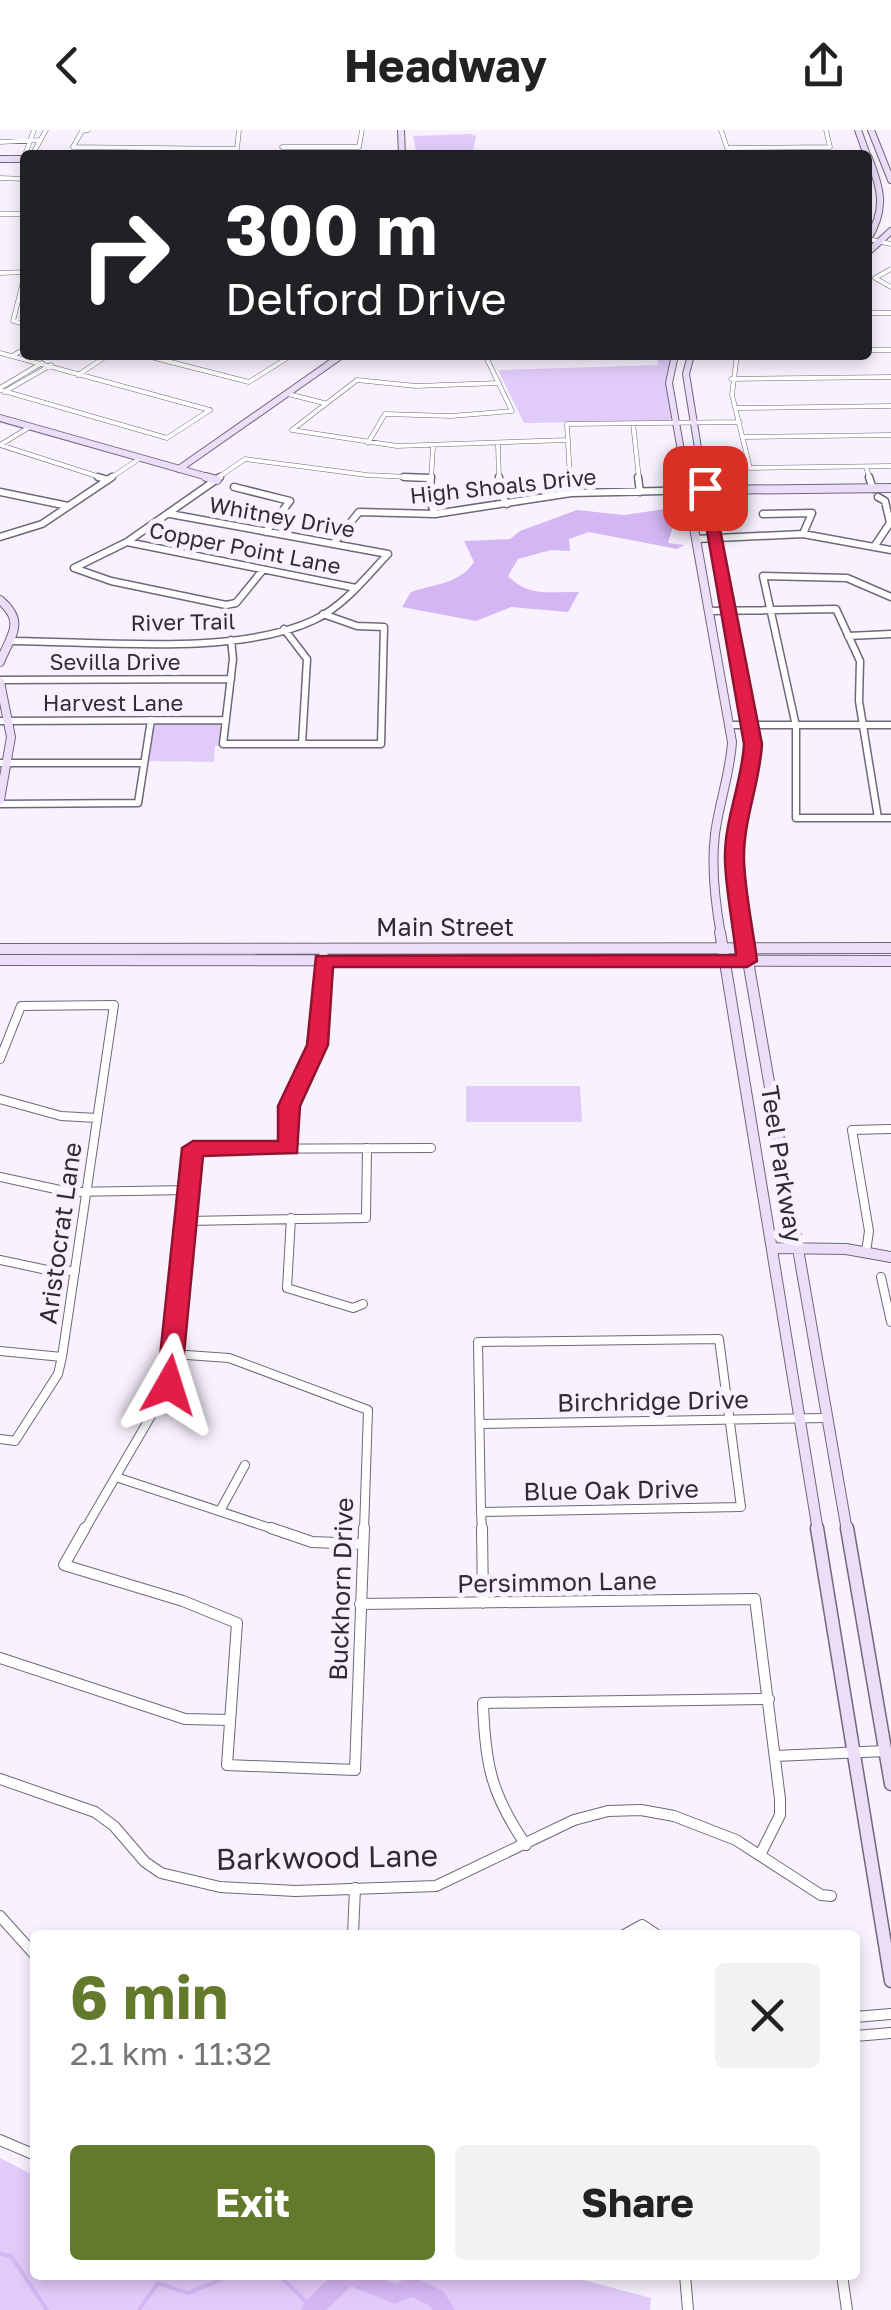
<!DOCTYPE html>
<html lang="en">
<head>
<meta charset="utf-8">
<style>
  body { margin:0; font-family:"Golos Text",sans-serif; background:#f2f2f2; color:#222; height:100vh; display:flex; flex-direction:column; font-size:38px; white-space:nowrap }
  * { box-sizing:border-box; margin:0 }
  p { font-size:32px; color:#767676 }
  .icon { flex:none; width:55px; height:55px; fill:none; stroke:currentColor; stroke-width:2; stroke-linecap:round; stroke-linejoin:round }
  .map { position:relative; flex:1; overflow:hidden }
  .sheet { position:absolute; left:30px; top:1800px; width:830px; height:350px; display:flex; flex-direction:column; background:#fff; border-radius:10px; box-shadow:0 5px 15px #0003 }
  .sheet>* { flex:none }
  .hud { position:absolute; left:20px; top:20px; width:852px; height:210px; border-radius:10px; box-shadow:0 5px 15px #0003; background:#202124; color:#fff; overflow:hidden }
  .pin { position:absolute; display:grid; place-items:center; width:85px; height:85px; color:#fff; margin:-42px; border-radius:20px; box-shadow:0 5px 15px #0006 }
  .me { position:absolute; width:110px; margin:-55px; rotate:6deg; stroke-linejoin:round; filter:drop-shadow(0 0 8px #0008) }
  .turn { display:flex; align-items:center; gap:35px; height:210px; padding:0 40px; font-size:45px }
  .turn .icon { width:130px; height:130px; stroke-width:2.5 }
  .turn b { display:block; font-size:70px; line-height:85px }
  .round { display:grid; place-items:center; flex:none; width:105px; height:105px; border-radius:10px; background:#f2f2f2 }
  .summary { display:flex; align-items:center; justify-content:space-between; height:170px; padding:0 40px }
  h1 { font-size:60px; font-weight:700; line-height:75px; color:#63792b }
  .cta { display:flex; gap:20px; margin-top:auto; padding:20px 40px }
  .cta a { flex:1; height:115px; border-radius:10px; background:#63792b; color:#fff; font-size:40px; font-weight:700; line-height:115px; text-align:center }
  .cta a+a { background:#f2f2f2; color:#222 }
  header { display:flex; justify-content:space-between; align-items:center; height:130px; padding:0 40px; background:#fff; font-size:45px; font-weight:700 }
  .map>svg:first-child { display:block }
</style>
</head>
<body>
<header><svg class="icon" aria-label="back" viewBox="0 0 24 24"><path d="M15 5l-7 7 7 7"/></svg>Headway<svg class="icon" aria-label="share" viewBox="0 0 24 24"><path d="M12 15V3M7 8l5-5 5 5M5 13v7h14v-7"/></svg></header>
<div class="map">
<svg width="891" height="2180" viewBox="0 0 891 2180">
  <rect width="100%" height="100%" fill="#f8f2ff"/>
  <path fill="#e1cbf9" d="M470,4L476,6L472,25H430L416,20L413,6Z
    M657,225H673L668,251L672,288L667,291L524,293L498,240L658,235Z
    M220,591V616H215L214,632L149,631L155,593Z
    M466,956H580L582,992H466Z
    M0,2028L35,2046V2145H577L583,2150L651,2168L650,2180H0Z"/>
  <path fill="#d5b6f5" d="M665,379L677,382L668,413L684,415L677,419L589,402L569,409L570,421L551,420L518,429L508,446C529,468 551,461 579,462L568,482L511,477L476,491L402,477L411,462C434,454 460,454 474,432L464,411L510,409L520,401L577,380L624,385Z"/>
  <g fill="none" stroke-linecap="round" stroke-linejoin="round">
    <path stroke="#d5b6f5" stroke-width="4" d="M0,2124L11,2126L47,2180
      M266,2145L280,2146L313,2178
      M139,2180L158,2153L188,2163L232,2145"/>
    <path fill="#d5b6f5" fill-rule="evenodd" d="M332,2145H374L395,2154L412,2146L444,2162L455,2180H433L430,2176L412,2167L395,2174L351,2156L326,2180H301L304,2173Z"/>
    <g stroke="#70677a" stroke-width="5">
      <path id="street-far3" d="M88,0L82,1L73,17L237,19L239,0
        M721,0L727,18L830,17L826,0
        M0,12L40,10
        M282,17H359L362,0
        M25,25L34,0
        M32,25L46,0
        M0,48L25,49
        M0,84H25
        M868,109L891,114
        M25,113V118
        M0,143L25,142
        M25,144L13,191L25,194
        M875,148L891,157
        M875,148L891,139
        M868,183H891
        M868,220H891
        M0,223L210,280
        M143,225L249,252L292,225
        M406,225H486
        M737,225L732,265L750,338L891,336
        M12,226L25,219
        M78,245L108,225
        M731,249L891,247
        M0,258L42,233
        M0,260L167,308L210,280
        M4,262L51,235
        M288,264L324,273
        M737,278L891,276
        M633,293L639,349
        M292,300L397,316L568,310
        M292,300L357,250L416,256L499,253
        M744,307L891,305
        M368,313L385,284L451,286L512,281L485,225
        M498,314L499,349
        M0,315L106,349
        M0,315L28,298
        M866,337L870,349
        M109,349L139,329
        M216,349L245,329L367,345L429,348
        M431,349L433,317
        M570,349L567,294L740,292"/>
    </g>
    <g stroke="#70677a" stroke-width="9">
      <path id="street-far2" d="M98,347L108,350
        M404,347L429,348
        M431,347L429,369L435,384
        M499,347L500,363L507,374
        M570,347L571,363
        M638,347L640,362
        M869,347L873,359
        M234,357L290,371L266,402
        M0,362L68,376
        M170,384L388,424
        M763,384L812,383L803,404
        M0,407L42,394L112,347
        M696,409L803,404L891,420
        M127,412L356,458
        M334,413L359,382L435,384L571,363L705,360
        M874,417L890,393L885,371L878,367
        M74,438L127,412L220,347
        M74,438L111,451L226,475L236,473L262,441
        M891,467L847,448L763,446L796,596V688H891
        M709,481L836,479L860,531L859,571L878,688
        M284,499L307,529L302,614
        M848,506L891,504
        M231,510L233,529L223,614H381L384,497L357,496L323,484
        M10,511C97,511 236,527 314,490C344,476 366,447 388,424
        M0,550L231,549
        M0,591L226,590
        M729,595H891
        M0,633H144
        M0,674L138,673L151,590"/>
    </g>
    <g stroke="#70677a" stroke-width="10">
      <path id="street-far1" d="M0,929L21,876L114,875L62,1227L58,1244L15,1311L0,1309
        M0,969L61,986L97,988
        M289,1018V977L317,915L324,818
        M0,1047L69,1062L189,1060
        M291,1088L287,1158L353,1178L363,1174
        M186,1091L366,1088L367,1018
        M866,1122L869,1101L852,1000L891,999
        M0,1130L47,1140L75,1141
        M881,1147L891,1192
        M719,1209L741,1377L481,1382L478,1212Z
        M0,1221L62,1227
        M173,1224L229,1228L368,1280L364,1401
        M480,1294L826,1288
        M116,1347L279,1401
        M221,1379L245,1335
        M481,1382L482,1401
        M84,1401L169,1255L193,1019L431,1018"/>
    </g>
    <g stroke="#70677a" stroke-width="12">
      <path id="street" d="M85,1398L64,1435L183,1471L237,1493L227,1635L355,1640L364,1398
        M271,1398L312,1412L363,1414
        M482,1398L483,1473
        M360,1474L755,1469L780,1669V1685L761,1723
        M0,1528L185,1589L230,1590
        M775,1626L885,1621
        M0,1649L95,1682L114,1696L145,1732L161,1743L220,1757L295,1761L436,1756L574,1690L608,1681L641,1680L674,1686L736,1710L821,1765L831,1766
        M526,1715C491,1664 485,1634 483,1573L769,1569
        M0,1786L35,1825
        M353,1805L355,1758
        M624,1805L642,1795L657,1805
        M855,1887L891,1884
        M855,1906L891,1903
        M0,2010L35,2025
        M685,2145L688,2180
        M842,2145L847,2180"/>
    </g>
    <g stroke="#70677a" stroke-width="8">
      <path id="secondary-far3" d="M401,0L402,25
        M858,0L867,25
        M871,0L891,50
        M868,26C881,58 887,78 868,109
        M0,29H25
        M868,122L891,101
        M675,225L669,253L686,349
        M691,225L686,244L703,349
        M0,288L215,349
        M179,339L342,225"/>
    </g>
    <g stroke="#70677a" stroke-width="10">
      <path id="secondary-far2" d="M206,347L217,350
        M685,347L732,612C730,644 719,673 715,704C711,737 715,772 721,805
        M702,347L753,613C752,646 741,676 737,708C732,740 738,774 744,805
        M705,360L891,358
        M0,470C26,492 11,505 0,532
        M0,552L11,607L0,670"/>
    </g>
    <g stroke="#70677a" stroke-width="12">
      <path id="secondary-far1" d="M720,802L818,1401
        M743,802L847,1401
        M0,819L891,818
        M0,830L891,831
        M773,1118L846,1119L891,1127"/>
    </g>
    <g stroke="#70677a" stroke-width="15">
      <path id="secondary" d="M817,1398L891,1851
        M847,1398L891,1654"/>
    </g>
    <use href="#street-far3" stroke="#fff" stroke-width="4"/>
    <use href="#street-far2" stroke="#fff" stroke-width="6"/>
    <use href="#street-far1" stroke="#fff" stroke-width="8"/>
    <use href="#street" stroke="#fff" stroke-width="10"/>
    <use href="#secondary-far3" stroke="#ecdef9" stroke-width="6"/>
    <use href="#secondary-far2" stroke="#ecdef9" stroke-width="8"/>
    <use href="#secondary-far1" stroke="#ecdef9" stroke-width="10"/>
    <use href="#secondary" stroke="#ecdef9" stroke-width="12"/>
  </g>
  <path fill="#e11d48" stroke="#92132f" stroke-width="2.5" d="M699,355L712,358L762,614C760,653 743,690 744,730C745,763 753,798 757,831L747,837H333L328,915L300,976L297,1023L203,1026L181,1255L178,1262H161L157,1255L182,1018L193,1011H278V976L307,915L316,826L736,825C733,794 726,762 725,730C724,690 742,653 744,614Z"/>
  <g text-anchor="middle" stroke-width="10" stroke-linejoin="round" paint-order="stroke">
    <g font-size="22" fill="#302c34" stroke="#f8f2ff">
      <text transform="translate(503 356) rotate(-6)" y="8">High Shoals Drive</text>
      <text transform="translate(282 387) rotate(10)" y="8">Whitney Drive</text>
      <text transform="translate(245 418) rotate(11)" y="8">Copper Point Lane</text>
      <text transform="translate(183 492) rotate(-1)" y="8">River Trail</text>
      <text x="115" y="540">Sevilla Drive</text>
      <text x="113" y="581">Harvest Lane</text>
    </g>
    <g font-size="25" fill="#302c34" stroke="#f8f2ff">
      <text x="445" y="806">Main Street</text>
      <text transform="translate(782 1034) rotate(81)" y="9">Teel Parkway</text>
      <text transform="translate(60 1103) rotate(-82)" y="9">Aristocrat Lane</text>
      <text transform="translate(653 1271) rotate(-1)" y="9">Birchridge Drive</text>
      <text transform="translate(611 1360) rotate(-1)" y="9">Blue Oak Drive</text>
      <text transform="translate(557 1452) rotate(-1)" y="9">Persimmon Lane</text>
      <text transform="translate(341 1459) rotate(-88)" y="9">Buckhorn Drive</text>
    </g>
    <g font-size="30" fill="#302c34" stroke="#f8f2ff">
      <text transform="translate(327 1728) rotate(-1)" y="10">Barkwood Lane</text>
    </g>
  </g>
</svg>
<div class="pin" style="left:705px;top:358px;background:#d93025"><svg class="icon" aria-label="arrive" viewBox="0 0 24 24"><path d="M6 21V4h12l-3 4 3 4H6"/></svg></div>
<svg class="me" style="left:169px;top:1255px" viewBox="-20 -20 40 40"><path d="M0-17L14 15 0 8-14 15z" fill="#e11d48" stroke="#fff" stroke-width="4"/></svg>
<div class="hud">
<div class="turn"><svg class="icon" aria-label="right" viewBox="0 0 24 24"><path d="M7 20v-9h11M14 6l5 5-5 5"/></svg><div><b>300 m</b>Delford Drive</div></div>
</div>
<section class="sheet">
<div class="summary"><div><h1>6 min</h1><p>2.1 km · 11:32</p></div><a class="round"><svg class="icon" aria-label="close" viewBox="0 0 24 24"><path d="M6 6l12 12M18 6L6 18"/></svg></a></div>
<div class="cta"><a>Exit</a><a>Share</a></div>
</section>
</div>
</body>
</html>
